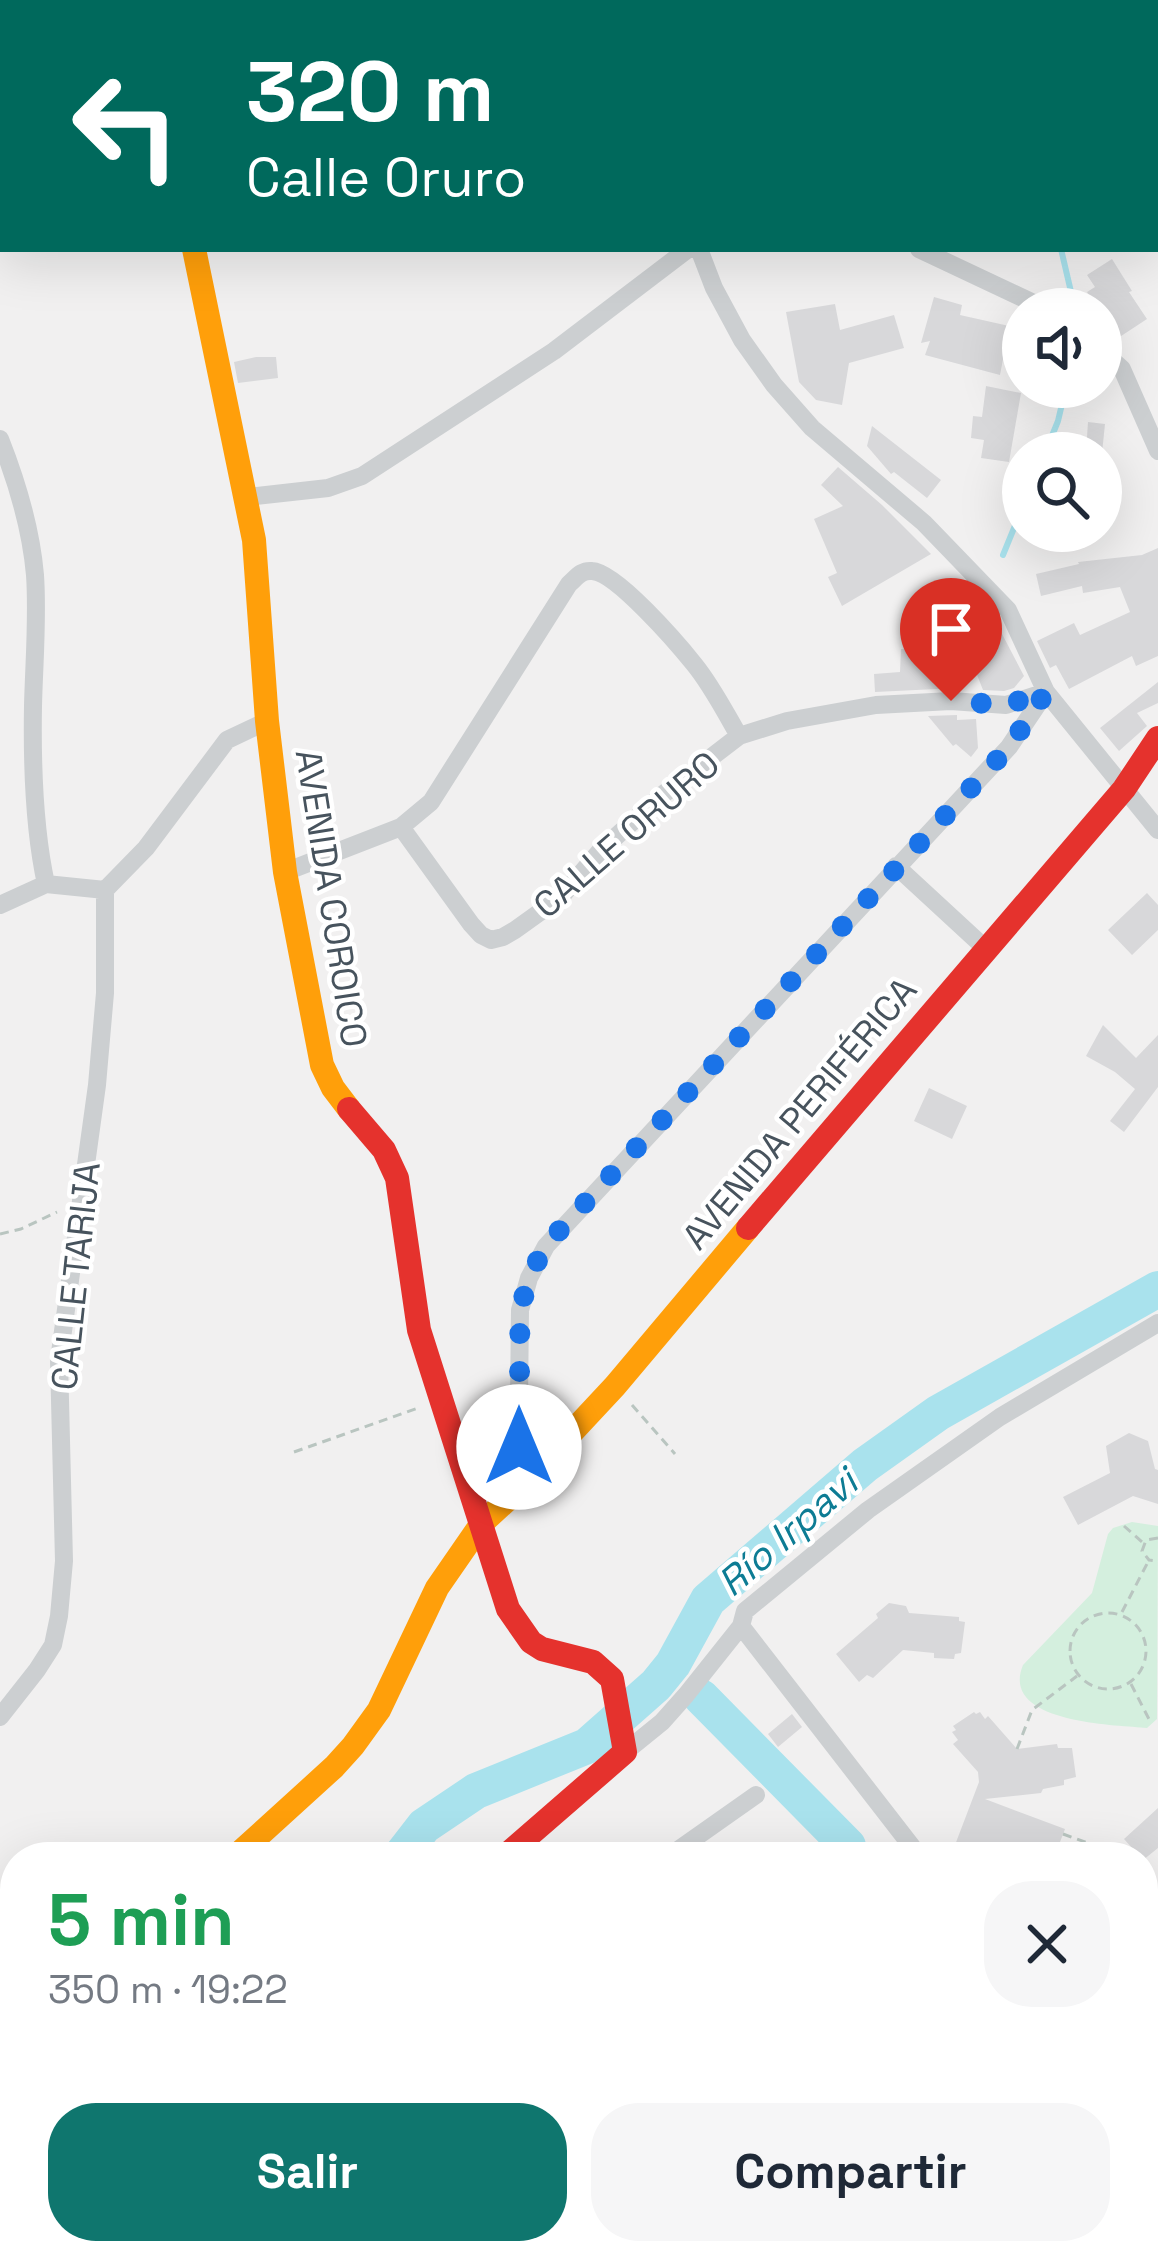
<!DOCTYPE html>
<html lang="es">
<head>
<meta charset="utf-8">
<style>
  body { margin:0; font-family:"Space Grotesk",sans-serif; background:#f6f6f7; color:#1f2937; height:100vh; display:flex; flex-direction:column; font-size:45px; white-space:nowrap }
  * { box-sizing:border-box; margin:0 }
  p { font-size:39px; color:#747a83 }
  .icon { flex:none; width:66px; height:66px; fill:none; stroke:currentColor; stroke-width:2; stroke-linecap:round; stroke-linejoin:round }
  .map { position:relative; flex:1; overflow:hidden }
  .side { position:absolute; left:0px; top:1842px; width:1158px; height:423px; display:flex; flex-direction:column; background:#fff; border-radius:48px 48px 0 0; box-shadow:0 12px 48px #0002 }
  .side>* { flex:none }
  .top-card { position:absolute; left:0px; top:0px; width:1158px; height:252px; box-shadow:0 12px 48px #0002; background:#00695c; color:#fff; overflow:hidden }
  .buttons { position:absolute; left:1002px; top:288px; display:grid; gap:24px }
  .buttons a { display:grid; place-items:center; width:120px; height:120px; border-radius:50%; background:#fff; box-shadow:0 12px 48px #0002; font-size:60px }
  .pin { position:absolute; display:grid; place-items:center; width:102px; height:102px; color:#fff; margin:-123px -51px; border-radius:50% 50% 50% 0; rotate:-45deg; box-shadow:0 0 12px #0007 }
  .pin .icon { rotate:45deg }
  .me { position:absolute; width:132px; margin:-66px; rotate:0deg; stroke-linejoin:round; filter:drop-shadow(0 0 9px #0008) }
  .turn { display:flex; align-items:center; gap:42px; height:252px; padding:0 48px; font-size:54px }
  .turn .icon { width:156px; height:156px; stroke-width:2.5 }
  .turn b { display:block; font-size:84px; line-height:102px }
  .round { display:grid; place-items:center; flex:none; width:126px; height:126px; border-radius:48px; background:#f6f6f7 }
  .overview { display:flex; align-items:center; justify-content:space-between; height:204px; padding:0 48px }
  h1 { font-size:72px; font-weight:800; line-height:90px; color:#1e9e55 }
  .action { display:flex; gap:24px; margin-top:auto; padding:24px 48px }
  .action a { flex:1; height:138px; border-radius:48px; background:#0f766e; color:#fff; font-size:48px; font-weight:800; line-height:138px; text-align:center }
  .action a+a { background:#f6f6f7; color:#1f2937 }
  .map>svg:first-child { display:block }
</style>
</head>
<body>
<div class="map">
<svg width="1158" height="2263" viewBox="0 0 1158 2263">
  <rect width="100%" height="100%" fill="#f1f0f0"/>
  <path fill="#d4efde" d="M1132,1522L1158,1526L1157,1719L1147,1728C1114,1725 999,1723 1023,1665L1092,1593L1108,1534L1113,1528Z"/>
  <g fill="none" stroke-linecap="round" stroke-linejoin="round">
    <path stroke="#a9e2ed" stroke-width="6" d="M680,0L681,3
      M1007,0L1008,3
      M1061,249L1075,309
      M1045,453L1058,421L1066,387
      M1003,555L1023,506
      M1143,2161L1158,2169"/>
    <path stroke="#a9e2ed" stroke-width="36" d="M701,1697L848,1846
      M400,1857L424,1826L476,1791L587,1746L656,1685L673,1664L708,1600L865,1465L938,1413L1158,1289
      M0,2246L15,2243"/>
  </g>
  <path fill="#d8d8da" d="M1112,259L1132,291L1129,292L1147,319L1115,340L1101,319V309H1098L1087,292L1095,287L1087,275Z
    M934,297L962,305L960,315L1023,329V358L1004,354L1000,375L925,355L930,341L921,343Z
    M835,304L840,330L894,315L904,348L849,363L842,405L816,400L799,382L786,312Z
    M256,357H276L278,378L238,383L234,362Z
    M986,386L1021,393L1009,462L981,458L984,440L971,438L973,416L982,417Z
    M1088,422L1105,424L1102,453H1086Z
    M872,426L941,480L927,498L894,472L891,474L867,446Z
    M838,467L882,505L931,554L842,606L828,577L837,573L814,519L843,506L821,485Z
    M1158,548V656L1136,666L1132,656L1069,689L1056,665L1050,668L1037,641L1074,623L1080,635L1130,612L1120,587L1083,593L1082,586L1041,596L1036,574L1079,564L1078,562L1142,555Z
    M1001,632L1024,676L1014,688L1004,691L983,690L966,647Z
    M901,649L956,650L957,688L875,692L874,674L900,672Z
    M1158,682V703L1137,713L1147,726L1119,751L1100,728Z
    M957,715V720L976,719L978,748L971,757L956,744L953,746L928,716Z
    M1147,893L1158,905V930L1132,955L1108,930Z
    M1103,1025L1136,1058L1158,1035V1087L1124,1132L1110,1121L1135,1089L1115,1072L1086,1056Z
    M929,1088L967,1106L952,1139L914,1121Z
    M1129,1433L1148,1441L1155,1469L1158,1470V1504L1133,1496L1078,1525L1063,1497L1110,1473L1106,1446Z
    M889,1603L906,1606L909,1613L959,1617V1621L965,1622L961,1653L955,1654L954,1659L934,1658V1653L903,1650L873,1678L867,1675L859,1682L836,1654L878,1618L876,1614Z
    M974,1712L976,1714L980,1712L985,1719L988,1716L1017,1749L1057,1744L1058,1748H1072L1076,1777L1064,1780V1785L1043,1789L1041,1793L985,1799L1065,1829L1060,1842L1094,1857H1016L1018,1853L988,1846L984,1857H946L955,1845L979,1782L978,1772L953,1744L958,1740L952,1732L956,1730L953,1726Z
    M792,1714L802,1727L778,1747L768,1734Z
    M1158,1808V1848L1143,1860L1124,1839Z
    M1143,1916L1158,1923V2016L1143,2014Z"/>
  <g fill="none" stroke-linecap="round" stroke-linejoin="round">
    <path stroke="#b9c5c0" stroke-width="3" stroke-dasharray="9 6" stroke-linecap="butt" d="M0,1234L21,1229L57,1212
      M632,1405L675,1454
      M294,1452L421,1407
      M1124,1526L1142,1542
      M1158,1538L1146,1540L1142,1551L1149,1560L1158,1561
      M1122,1612L1149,1560
      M1070 1651a38 38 0 1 1 76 0a38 38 0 1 1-76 0Z
      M1131,1684L1151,1723
      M1017,1749L1032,1710L1077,1676
      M1063,1834L1107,1850
      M0,2248L4,2263"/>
    <path stroke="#cccfd1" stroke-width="18" d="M153,0V3
      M500,0L503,3
      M588,0L591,3
      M10,3L18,0
      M699,249L714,288L742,340L774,385L812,428L924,523L1008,610L1046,692L1158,830
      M919,249L1046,309
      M1101,350L1122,369L1158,451
      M0,439C17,482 31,529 35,575C38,618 34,663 33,706C32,763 34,829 46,884L105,890
      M247,497L328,488L362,476L554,351L688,249
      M401,827L471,924L481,935L491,940L503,937L515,930L561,897L600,851L661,796L739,736L787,721L876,705L951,701L1006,705L1046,692
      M896,866L986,949
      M285,872L401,827L431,802L569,584C577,577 581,570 592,571C616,572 678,644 694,664C712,686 725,712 739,736
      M0,905L46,884
      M518,1490L520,1310L529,1278L546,1246L1009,747L1046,692
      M741,1626L920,1857
      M0,1717L37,1670L53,1645L59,1616L64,1561L59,1360L97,1085L105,993V890L146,848L227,740L267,721
      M625,1752L662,1722L686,1695L741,1626L745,1611L868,1510L1000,1417L1158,1323
      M668,1857L756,1795
      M0,2069L15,2056
      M1143,2134L1158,2142
      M369,2250L383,2263
      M794,2250L809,2263
      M158,2263L175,2250
      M454,2263L466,2250"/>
    <path stroke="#ff9f0a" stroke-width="24" d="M0,213H3
      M194,249L254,540L267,721L285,872L322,1065L333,1088L349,1109
      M235,1857L334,1767L353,1746L379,1710L437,1588L482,1523L518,1490L615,1386L748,1228
      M1143,2245L1158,2242
      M631,2263L640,2250
      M1066,2263L1123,2250"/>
    <path stroke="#e5322d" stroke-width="24" d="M349,1109L384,1150L397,1178L419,1330L508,1609L531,1642L542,1649L593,1662L612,1679L625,1752L504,1857
      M748,1228L1124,789L1158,738
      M1026,2250L1057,2263"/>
  </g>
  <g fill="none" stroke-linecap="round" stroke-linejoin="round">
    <path stroke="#1a73e8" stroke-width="21" stroke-dasharray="0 37.8" d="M519,1447L520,1310L529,1278L545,1246L1009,747L1046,692L1006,705L951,701"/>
  </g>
  <g text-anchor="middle" stroke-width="9" stroke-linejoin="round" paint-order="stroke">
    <g font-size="36" fill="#47535d" stroke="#fff">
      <text transform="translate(626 834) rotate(-41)" y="13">CALLE ORURO</text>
      <text transform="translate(332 898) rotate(81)" y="13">AVENIDA COROICO</text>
      <text transform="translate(799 1113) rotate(-50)" y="13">AVENIDA PERIFÉRICA</text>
      <text transform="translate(75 1276) rotate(-84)" y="13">CALLE TARIJA</text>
    </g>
    <g font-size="39" font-style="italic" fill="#0d7c94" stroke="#fff">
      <text transform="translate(787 1532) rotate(-41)" y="14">Río Irpavi</text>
    </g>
  </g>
</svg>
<div class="buttons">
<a><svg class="icon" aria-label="sound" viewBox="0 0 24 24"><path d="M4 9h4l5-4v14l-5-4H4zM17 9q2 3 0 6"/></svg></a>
<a><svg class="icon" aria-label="search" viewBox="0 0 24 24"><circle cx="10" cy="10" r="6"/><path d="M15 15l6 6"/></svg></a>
</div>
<div class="pin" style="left:951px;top:701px;background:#d93025"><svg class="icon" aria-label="arrive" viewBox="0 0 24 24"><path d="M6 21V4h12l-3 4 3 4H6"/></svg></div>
<svg class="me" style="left:519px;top:1447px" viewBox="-20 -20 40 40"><circle r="19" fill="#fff"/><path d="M0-13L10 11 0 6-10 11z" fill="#1a73e8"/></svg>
<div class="top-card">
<div class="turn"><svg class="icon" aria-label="left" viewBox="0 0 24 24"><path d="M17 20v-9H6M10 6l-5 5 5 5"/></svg><div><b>320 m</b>Calle Oruro</div></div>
</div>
<section class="side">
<div class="overview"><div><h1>5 min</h1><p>350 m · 19:22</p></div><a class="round"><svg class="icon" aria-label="close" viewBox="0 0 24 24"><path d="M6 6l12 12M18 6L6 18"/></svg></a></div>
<div class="action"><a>Salir</a><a>Compartir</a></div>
</section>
</div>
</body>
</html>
